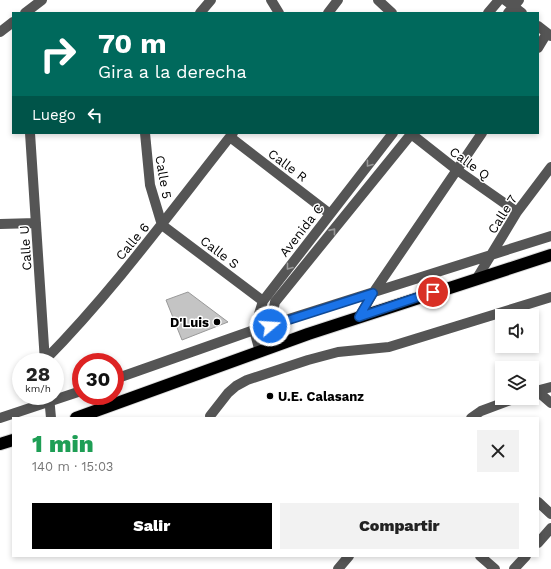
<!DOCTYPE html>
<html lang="es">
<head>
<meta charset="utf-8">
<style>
  body { margin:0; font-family:"Work Sans",sans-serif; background:#f2f2f2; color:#222; height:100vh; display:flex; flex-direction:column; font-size:15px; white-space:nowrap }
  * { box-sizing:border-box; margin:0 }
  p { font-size:13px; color:#767676 }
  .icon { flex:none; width:22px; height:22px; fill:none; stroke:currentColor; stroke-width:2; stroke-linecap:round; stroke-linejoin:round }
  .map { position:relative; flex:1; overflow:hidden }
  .sheet { position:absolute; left:12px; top:417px; width:527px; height:140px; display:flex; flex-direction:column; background:#fff; border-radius:0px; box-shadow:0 2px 6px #0003 }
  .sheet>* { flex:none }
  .guide { position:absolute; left:12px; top:12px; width:527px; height:122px; border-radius:0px; box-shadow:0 2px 6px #0003; background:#00695c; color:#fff; overflow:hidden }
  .buttons { position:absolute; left:495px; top:309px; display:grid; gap:8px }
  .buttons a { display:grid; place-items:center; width:44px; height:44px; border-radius:0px; background:#fff; box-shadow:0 2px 6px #0003; font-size:20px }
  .speed { position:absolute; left:12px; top:353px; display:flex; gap:8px; font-size:20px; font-weight:700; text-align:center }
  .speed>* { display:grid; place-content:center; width:52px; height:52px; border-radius:50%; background:#fff; box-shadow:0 2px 6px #0003; line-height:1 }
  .speed small { font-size:10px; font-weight:400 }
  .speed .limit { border:6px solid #d22; background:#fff; color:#111 }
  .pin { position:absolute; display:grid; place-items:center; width:34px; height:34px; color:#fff; margin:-17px; border:2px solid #fff; border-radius:50%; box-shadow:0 1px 4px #0007 }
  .me { position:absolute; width:44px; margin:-22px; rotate:72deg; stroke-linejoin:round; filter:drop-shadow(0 0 3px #0008) }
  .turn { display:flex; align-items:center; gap:14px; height:84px; padding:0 20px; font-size:18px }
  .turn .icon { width:52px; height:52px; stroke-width:2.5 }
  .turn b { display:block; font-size:28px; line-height:34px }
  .then { display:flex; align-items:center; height:38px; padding:0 20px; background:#0003; gap:8px; font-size:15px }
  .round { display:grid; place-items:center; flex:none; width:42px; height:42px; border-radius:0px; background:#f2f2f2 }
  .overview { display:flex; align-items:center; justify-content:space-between; height:68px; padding:0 20px }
  h1 { font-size:24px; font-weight:800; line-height:30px; color:#1e9e55 }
  .primary-button { display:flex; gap:8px; margin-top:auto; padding:8px 20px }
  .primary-button a { flex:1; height:46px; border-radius:0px; background:#000; color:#fff; font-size:16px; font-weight:800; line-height:46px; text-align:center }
  .primary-button a+a { background:#f2f2f2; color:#222 }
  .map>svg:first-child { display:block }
</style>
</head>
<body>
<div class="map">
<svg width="551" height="569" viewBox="0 0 551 569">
  <rect width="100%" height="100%" fill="#fff"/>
  <path fill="#c4c4c4" stroke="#999" d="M188,292L228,322L182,340L166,300Z"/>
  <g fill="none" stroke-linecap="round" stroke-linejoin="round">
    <g stroke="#dbdbdb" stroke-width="14">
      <path id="highway" d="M76,418L308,334L551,255
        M0,444L13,440"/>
    </g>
    <path stroke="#555" stroke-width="10" d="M271,0L279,13
      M378,0L392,13
      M505,0L522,13
      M25,13L42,0
      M200,13L211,0
      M328,13L338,0
      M488,13L499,0
      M508,13L519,0
      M538,26L551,36
      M0,32L13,22
      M538,48L547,33
      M30,133L45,362
      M145,133L150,185L162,225L263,301
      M410,133L457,170L517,212
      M230,137L330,214
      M0,224L36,223
      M477,278L517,212L551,167
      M359,317L373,293L482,133
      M275,346L270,326L275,302L412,133
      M260,352L254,330L263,301L393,133
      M45,360C114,290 172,210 233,133
      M115,379L254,330L551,236
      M536,390L551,403
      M532,392L551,387
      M49,396L51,418
      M210,416L228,393L236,386L247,380L308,360L338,352L389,347L551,297
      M0,418L81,391
      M471,418L481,411L516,398
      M538,502L551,514
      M538,543L551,528
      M480,556L495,569
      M338,569L349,556
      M514,569L526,556"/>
    <use href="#highway" stroke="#000" stroke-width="12"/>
  </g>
  <defs><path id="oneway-chevron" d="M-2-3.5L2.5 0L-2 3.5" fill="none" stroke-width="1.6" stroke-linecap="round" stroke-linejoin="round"/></defs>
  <g stroke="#999">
    <use href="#oneway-chevron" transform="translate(369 164) rotate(128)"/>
    <use href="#oneway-chevron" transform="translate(333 231) rotate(-51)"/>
    <use href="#oneway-chevron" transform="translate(289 267) rotate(128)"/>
  </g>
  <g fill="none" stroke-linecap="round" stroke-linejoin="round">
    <g stroke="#114b97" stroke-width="10">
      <path id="route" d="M270,326L373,293L359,317L433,292"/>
    </g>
    <use href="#route" stroke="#1a73e8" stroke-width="7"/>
  </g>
  <g fill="#000" stroke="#fff" stroke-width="1.5">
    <circle cx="217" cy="322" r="4"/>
    <circle cx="270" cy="396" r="4"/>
  </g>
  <g text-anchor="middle" stroke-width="3" stroke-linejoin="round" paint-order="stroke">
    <g font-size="13" fill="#000" stroke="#fff">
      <text transform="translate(470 163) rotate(36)" y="5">Calle Q</text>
      <text transform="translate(288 165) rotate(37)" y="5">Calle R</text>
      <text transform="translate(164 177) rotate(80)" y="5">Calle 5</text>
      <text transform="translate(502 214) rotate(-58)" y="5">Calle 7</text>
      <text transform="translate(301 230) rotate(-52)" y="5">Avenida C</text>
      <text transform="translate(132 241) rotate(-50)" y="5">Calle 6</text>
      <text transform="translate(25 248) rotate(-94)" y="5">Calle U</text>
      <text transform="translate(220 252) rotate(37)" y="5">Calle S</text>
    </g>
    <g font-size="13" font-weight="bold" fill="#000" stroke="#fff" text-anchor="end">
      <text x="209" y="327">D'Luis</text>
      <text x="278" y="401" text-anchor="start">U.E. Calasanz</text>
    </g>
  </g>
</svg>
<div class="buttons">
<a><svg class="icon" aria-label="sound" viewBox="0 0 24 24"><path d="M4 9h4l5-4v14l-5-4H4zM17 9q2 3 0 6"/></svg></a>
<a><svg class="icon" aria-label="layers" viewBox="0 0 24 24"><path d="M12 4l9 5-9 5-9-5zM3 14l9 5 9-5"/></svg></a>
</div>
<div class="speed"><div>28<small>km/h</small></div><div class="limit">30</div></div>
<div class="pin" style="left:433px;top:292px;background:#d93025"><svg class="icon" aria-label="arrive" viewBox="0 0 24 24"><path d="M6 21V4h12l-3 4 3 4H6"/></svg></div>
<svg class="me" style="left:270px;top:326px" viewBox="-20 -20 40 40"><circle r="17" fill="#1a73e8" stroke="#fff" stroke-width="3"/><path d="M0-11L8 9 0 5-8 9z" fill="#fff"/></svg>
<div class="guide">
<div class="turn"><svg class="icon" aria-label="right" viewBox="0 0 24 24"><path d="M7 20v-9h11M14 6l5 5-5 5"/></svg><div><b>70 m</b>Gira a la derecha</div></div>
<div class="then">Luego<svg class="icon" aria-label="left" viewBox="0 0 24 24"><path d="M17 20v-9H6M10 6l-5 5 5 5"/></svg></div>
</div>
<section class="sheet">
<div class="overview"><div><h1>1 min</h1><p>140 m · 15:03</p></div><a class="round"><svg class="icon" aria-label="close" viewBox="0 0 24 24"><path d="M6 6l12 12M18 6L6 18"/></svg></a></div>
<div class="primary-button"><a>Salir</a><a>Compartir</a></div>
</section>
</div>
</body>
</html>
